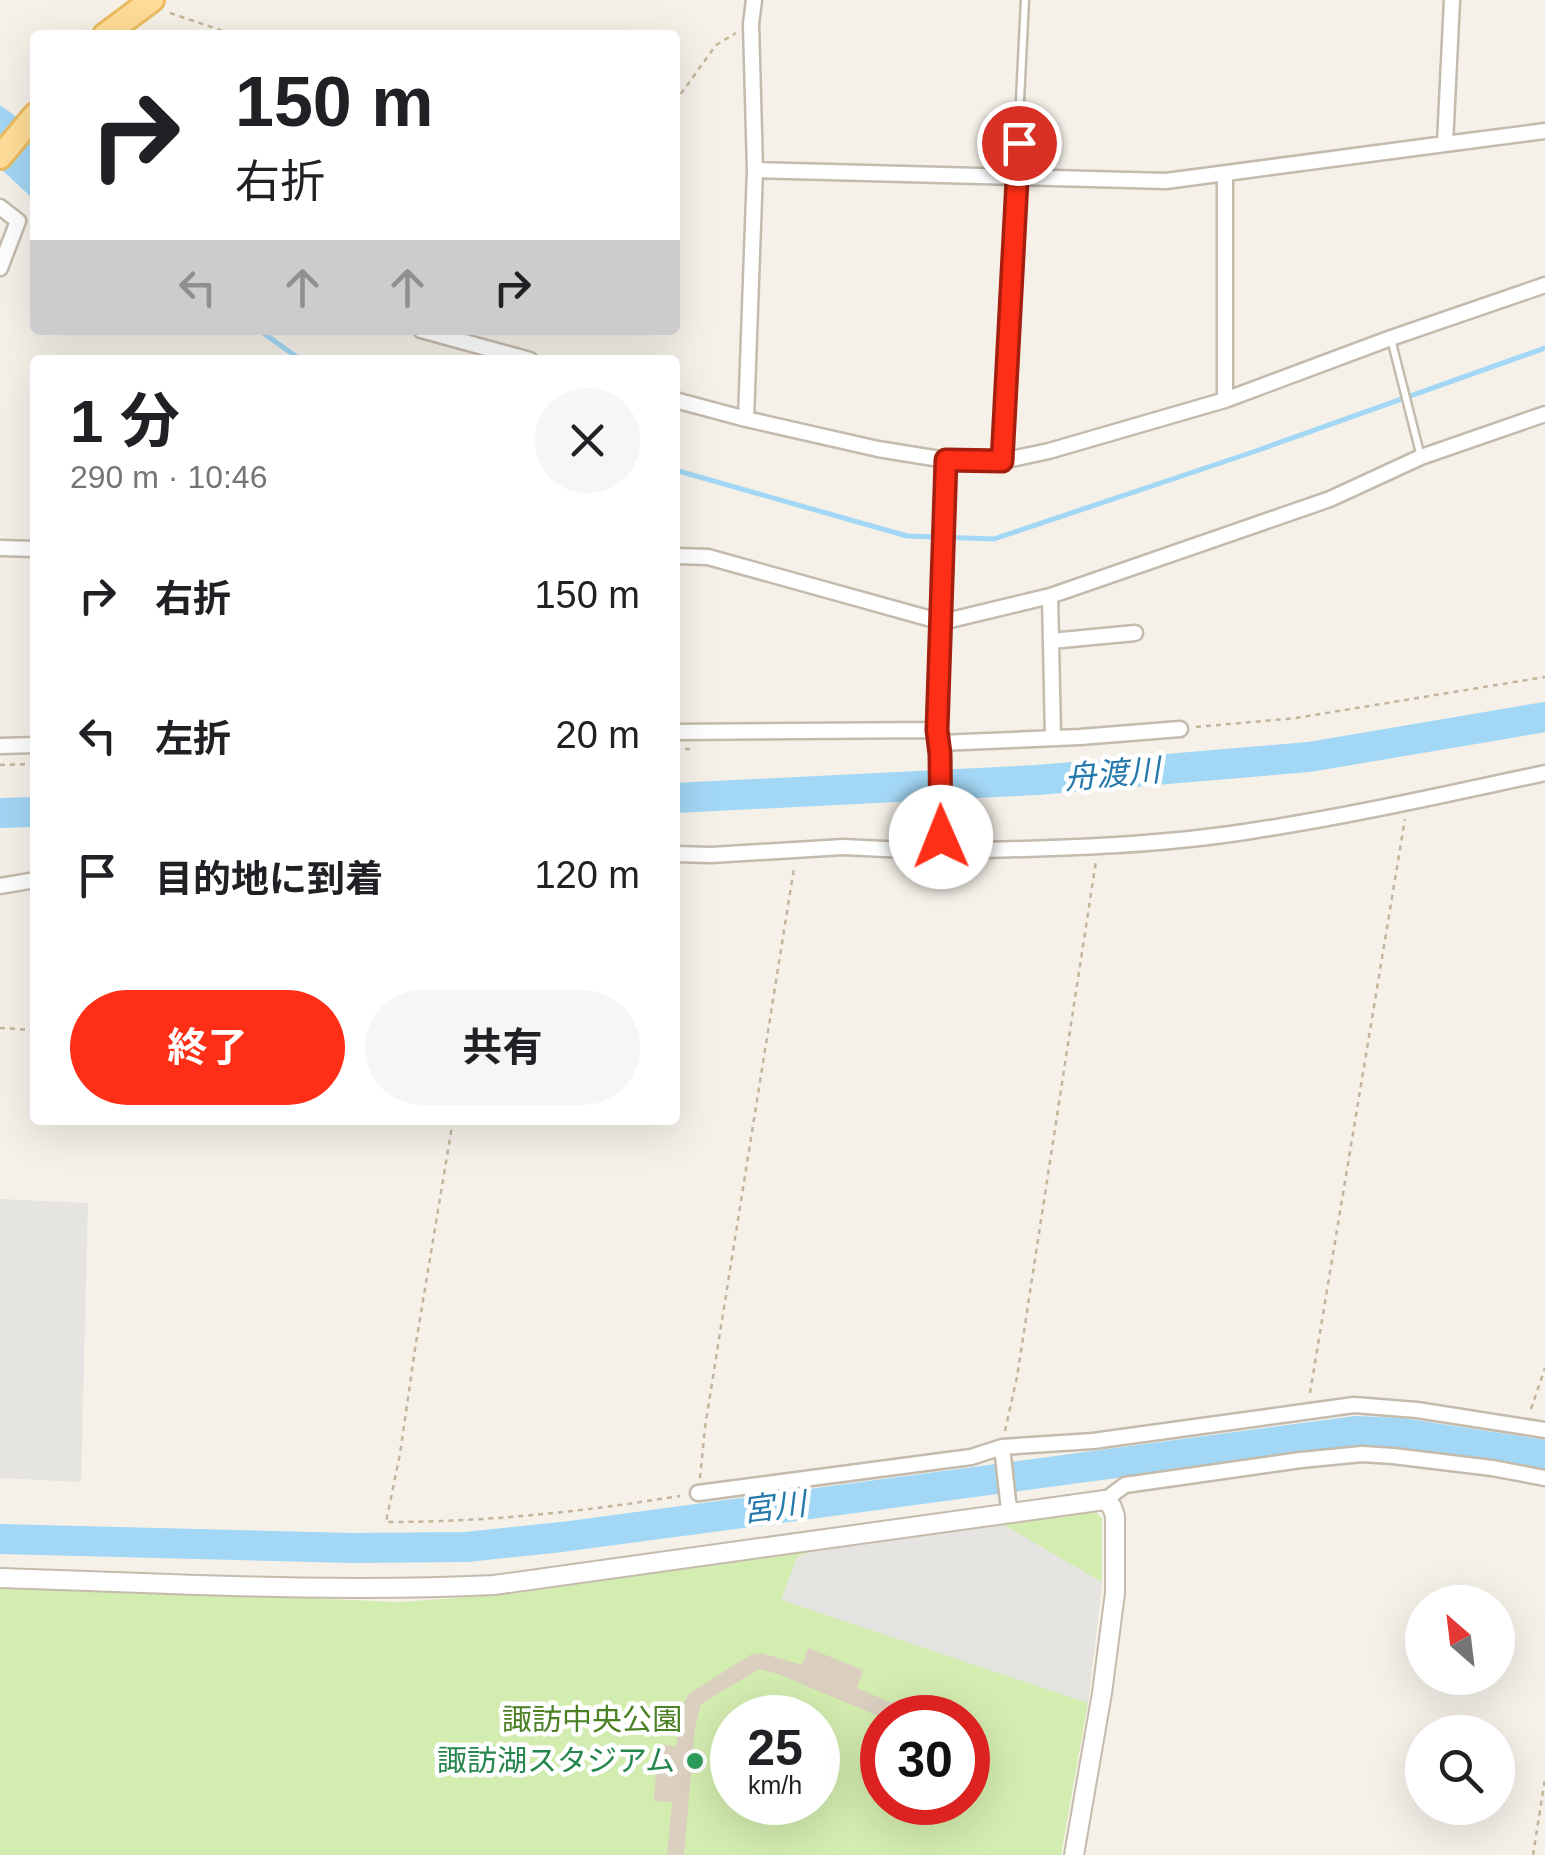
<!DOCTYPE html>
<html lang="ja">
<head>
<meta charset="utf-8">
<style>
  body { margin:0; font-family:Helvetica,"Noto Sans JP",sans-serif; background:#f6f6f6; color:#202124; height:100vh; display:flex; flex-direction:column; font-size:38px; white-space:nowrap }
  * { box-sizing:border-box; margin:0 }
  p { font-size:32px; color:#757577 }
  .icon { flex:none; width:55px; height:55px; fill:none; stroke:currentColor; stroke-width:2; stroke-linecap:round; stroke-linejoin:round }
  .map { position:relative; flex:1; overflow:hidden }
  .side { position:absolute; left:30px; top:355px; width:650px; height:770px; display:flex; flex-direction:column; background:#fff; border-radius:10px; box-shadow:0 10px 40px #0002 }
  .side>* { flex:none }
  .hud { position:absolute; left:30px; top:30px; width:650px; height:305px; border-radius:10px; box-shadow:0 10px 40px #0002; background:#fff; color:#202124; overflow:hidden }
  .needle { width:65px; rotate:332deg }
  .tools { position:absolute; left:1405px; top:1585px; display:grid; gap:20px }
  .tools a { display:grid; place-items:center; width:110px; height:110px; border-radius:50%; background:#fff; box-shadow:0 10px 40px #0002; font-size:50px }
  .speed { position:absolute; left:710px; top:1695px; display:flex; gap:20px; font-size:50px; font-weight:700; text-align:center }
  .speed>* { display:grid; place-content:center; width:130px; height:130px; border-radius:50%; background:#fff; box-shadow:0 10px 40px #0002; line-height:1 }
  .speed small { font-size:25px; font-weight:400 }
  .speed .limit { border:15px solid #d22; background:#fff; color:#111 }
  .pin { position:absolute; display:grid; place-items:center; width:85px; height:85px; color:#fff; margin:-42px; border:5px solid #fff; border-radius:50%; box-shadow:0 2px 10px #0007 }
  .me { position:absolute; width:110px; margin:-55px; rotate:359deg; stroke-linejoin:round; filter:drop-shadow(0 0 8px #0008) }
  .turn { display:flex; align-items:center; gap:35px; height:210px; padding:0 40px; font-size:45px }
  .turn .icon { width:130px; height:130px; stroke-width:2.5 }
  .turn b { display:block; font-size:70px; line-height:85px }
  .lanes { display:flex; align-items:center; height:95px; padding:0 40px; background:#0003; justify-content:center; gap:50px; direction:ltr }
  .lanes .off { opacity:.35 }
  .round { display:grid; place-items:center; flex:none; width:105px; height:105px; border-radius:52px; background:#f6f6f6 }
  .overview { display:flex; align-items:center; justify-content:space-between; height:170px; padding:0 40px }
  h1 { font-size:60px; font-weight:700; line-height:75px }
  .primary-button { display:flex; gap:20px; margin-top:auto; padding:20px 40px }
  .primary-button a { flex:1; height:115px; border-radius:60px; background:#ff2e16; color:#fff; font-size:40px; font-weight:700; line-height:115px; text-align:center }
  .primary-button a+a { background:#f6f6f6; color:#202124 }
  ul { padding:0; list-style:none }
  li { display:flex; align-items:center; gap:30px; height:140px; padding:0 40px }
  li div { flex:1 }
  li b { display:block; font-size:38px }
  li em { font-style:normal }
  .map>svg:first-child { display:block }
</style>
</head>
<body>
<div class="map">
<svg width="1545" height="1855" viewBox="0 0 1545 1855">
  <rect width="100%" height="100%" fill="#f5f1e9"/>
  <path fill="#d3ecaf" fill-rule="evenodd" d="M1095,1511L1102,1518V1582L1088,1703L1061,1855H0V1589L157,1592L400,1602L510,1594ZM732,1718H818V1802H732ZM882,1718H968V1802H882Z"/>
  <path fill="#e6e4e0" d="M0,1199L88,1203L81,1482L0,1478Z
    M1004,1525L1102,1582L1088,1703L781,1600L797,1557L817,1550Z"/>
  <path fill="#a2d7f5" d="M0,105L35,130V197L32,198L0,168Z"/>
  <g fill="none" stroke-linecap="round" stroke-linejoin="round">
    <path stroke="#a2d7f5" stroke-width="5" d="M259,330L301,360
      M675,470L907,536L994,539L1253,452L1545,348"/>
    <path stroke="#a2d7f5" stroke-width="30" d="M675,798L1037,780L1309,757L1545,717
      M0,813L35,812
      M0,1539L352,1548L466,1547L562,1537L1355,1431L1402,1433L1545,1455"/>
  </g>
  <path fill="#dbcfc0" d="M808,1648L863,1670L857,1688L928,1718H883L778,1674L759,1669L701,1704L695,1727L684,1855H667L672,1802L654,1801L658,1744L676,1746L682,1706L689,1694L750,1655L761,1653L802,1665Z"/>
  <g fill="none" stroke-linecap="round" stroke-linejoin="round">
    <g stroke="#c4bbad" stroke-width="11">
      <path id="service" d="M1391,339L1421,457
        M1002,460L1025,0"/>
    </g>
    <g stroke="#c4bbad" stroke-width="19">
      <path id="minor" d="M1452,0L1445,144L1545,131
        M755,170L1166,181L1445,144
        M0,207L18,221L0,268
        M421,330L530,360
        M675,400L746,419L878,449L946,460L1002,461L1049,451L1225,400L1391,338L1545,285
        M1225,400V175
        M746,419L755,170L751,24L754,0
        M0,548L35,549
        M675,556L708,557L942,622L1050,596L1330,499L1421,457L1545,414
        M1050,596L1053,738
        M1051,641L1135,633
        M675,732L937,730
        M939,743L1080,737L1180,729
        M0,746L35,745
        M941,837L940,754L937,730L946,460
        M675,854L711,855L843,847L906,850L924,840L941,837L965,848L983,850C1072,848 1162,845 1251,831C1350,816 1447,794 1545,773
        M0,886L35,880
        M1002,1447L1008,1501L1011,1513
        M698,1493L971,1457L1002,1447L1093,1441L1354,1405L1417,1410L1545,1430
        M1105,1500L1125,1485L1301,1460L1362,1454L1393,1456L1492,1468L1545,1478"/>
    </g>
    <g stroke="#c4bbad" stroke-width="22">
      <path id="tertiary" d="M0,1578C164,1583 330,1593 494,1585L1105,1500L1112,1507L1115,1516V1593L1102,1693L1074,1855"/>
    </g>
    <g stroke="#ebbb61" stroke-width="28">
      <path id="primary" d="M105,35L152,0
        M0,157L35,115"/>
    </g>
    <path stroke="#c4b49b" stroke-width="2.5" stroke-dasharray="5 5" stroke-linecap="butt" d="M170,13L235,35
      M675,102L716,45L736,33
      M1196,727L1296,718L1545,677
      M675,749H692
      M0,765L35,764
      M0,1028L35,1030
      M453,1120L415,1349L400,1454L386,1522C487,1522 580,1512 680,1496
      M1310,1393L1405,819
      M1531,1409L1545,1368
      M1005,1431L1017,1377L1096,861
      M700,1478L705,1427L794,868
      M1533,1855L1545,1779"/>
    <use href="#service" stroke="#fff" stroke-width="6"/>
    <use href="#minor" stroke="#fff" stroke-width="14"/>
    <use href="#tertiary" stroke="#fff" stroke-width="18"/>
    <use href="#primary" stroke="#ffdd98" stroke-width="22"/>
  </g>
  <g fill="none" stroke-linecap="round" stroke-linejoin="round">
    <g stroke="#a61e0e" stroke-width="25">
      <path id="route" d="M941,837L940,754L937,730L946,460L1002,461L1019,143"/>
    </g>
    <use href="#route" stroke="#ff2e16" stroke-width="18"/>
  </g>
  <circle fill="#2e9e5b" stroke="#fff" stroke-width="4" cx="695" cy="1761" r="10"/>
  <g text-anchor="middle" stroke-width="9" stroke-linejoin="round" paint-order="stroke">
    <g font-size="30" fill="#4b8025" stroke="#fff">
      <text x="592" y="1730">諏訪中央公園</text>
    </g>
    <g font-size="30" fill="#27864d" stroke="#fff" text-anchor="end">
      <text x="675" y="1771">諏訪湖スタジアム</text>
    </g>
    <g font-size="32" font-style="italic" fill="#2679ac" stroke="#fff">
      <text transform="translate(1112 774) rotate(-5)" y="11">舟渡川</text>
      <text transform="translate(774 1507) rotate(-7)" y="11">宮川</text>
    </g>
  </g>
</svg>
<div class="tools">
<a><svg class="needle" viewBox="-14 -14 28 28"><path d="M0-13l5 13h-10z" fill="#e53935"/><path d="M0 13l5-13h-10z" fill="#757577"/></svg></a>
<a><svg class="icon" aria-label="search" viewBox="0 0 24 24"><circle cx="10" cy="10" r="6"/><path d="M15 15l6 6"/></svg></a>
</div>
<div class="speed"><div>25<small>km/h</small></div><div class="limit">30</div></div>
<div class="pin" style="left:1019px;top:143px;background:#d93025"><svg class="icon" aria-label="arrive" viewBox="0 0 24 24"><path d="M6 21V4h12l-3 4 3 4H6"/></svg></div>
<svg class="me" style="left:941px;top:837px" viewBox="-20 -20 40 40"><circle r="19" fill="#fff"/><path d="M0-13L10 11 0 6-10 11z" fill="#ff2e16"/></svg>
<div class="hud">
<div class="turn"><svg class="icon" aria-label="right" viewBox="0 0 24 24"><path d="M7 20v-9h11M14 6l5 5-5 5"/></svg><div><b>150 m</b>右折</div></div>
<div class="lanes"><svg class="icon off" aria-label="left" viewBox="0 0 24 24"><path d="M17 20v-9H6M10 6l-5 5 5 5"/></svg><svg class="icon off" aria-label="ahead" viewBox="0 0 24 24"><path d="M12 20V5M6 11l6-6 6 6"/></svg><svg class="icon off" aria-label="ahead" viewBox="0 0 24 24"><path d="M12 20V5M6 11l6-6 6 6"/></svg><svg class="icon" aria-label="right" viewBox="0 0 24 24"><path d="M7 20v-9h11M14 6l5 5-5 5"/></svg></div>
</div>
<section class="side">
<div class="overview"><div><h1>1 分</h1><p>290 m · 10:46</p></div><a class="round"><svg class="icon" aria-label="close" viewBox="0 0 24 24"><path d="M6 6l12 12M18 6L6 18"/></svg></a></div>
<ul>
<li><svg class="icon" aria-label="right" viewBox="0 0 24 24"><path d="M7 20v-9h11M14 6l5 5-5 5"/></svg><div><b>右折</b></div><em>150 m</em></li>
<li><svg class="icon" aria-label="left" viewBox="0 0 24 24"><path d="M17 20v-9H6M10 6l-5 5 5 5"/></svg><div><b>左折</b></div><em>20 m</em></li>
<li><svg class="icon" aria-label="arrive" viewBox="0 0 24 24"><path d="M6 21V4h12l-3 4 3 4H6"/></svg><div><b>目的地に到着</b></div><em>120 m</em></li>
</ul>
<div class="primary-button"><a>終了</a><a>共有</a></div>
</section>
</div>
</body>
</html>
